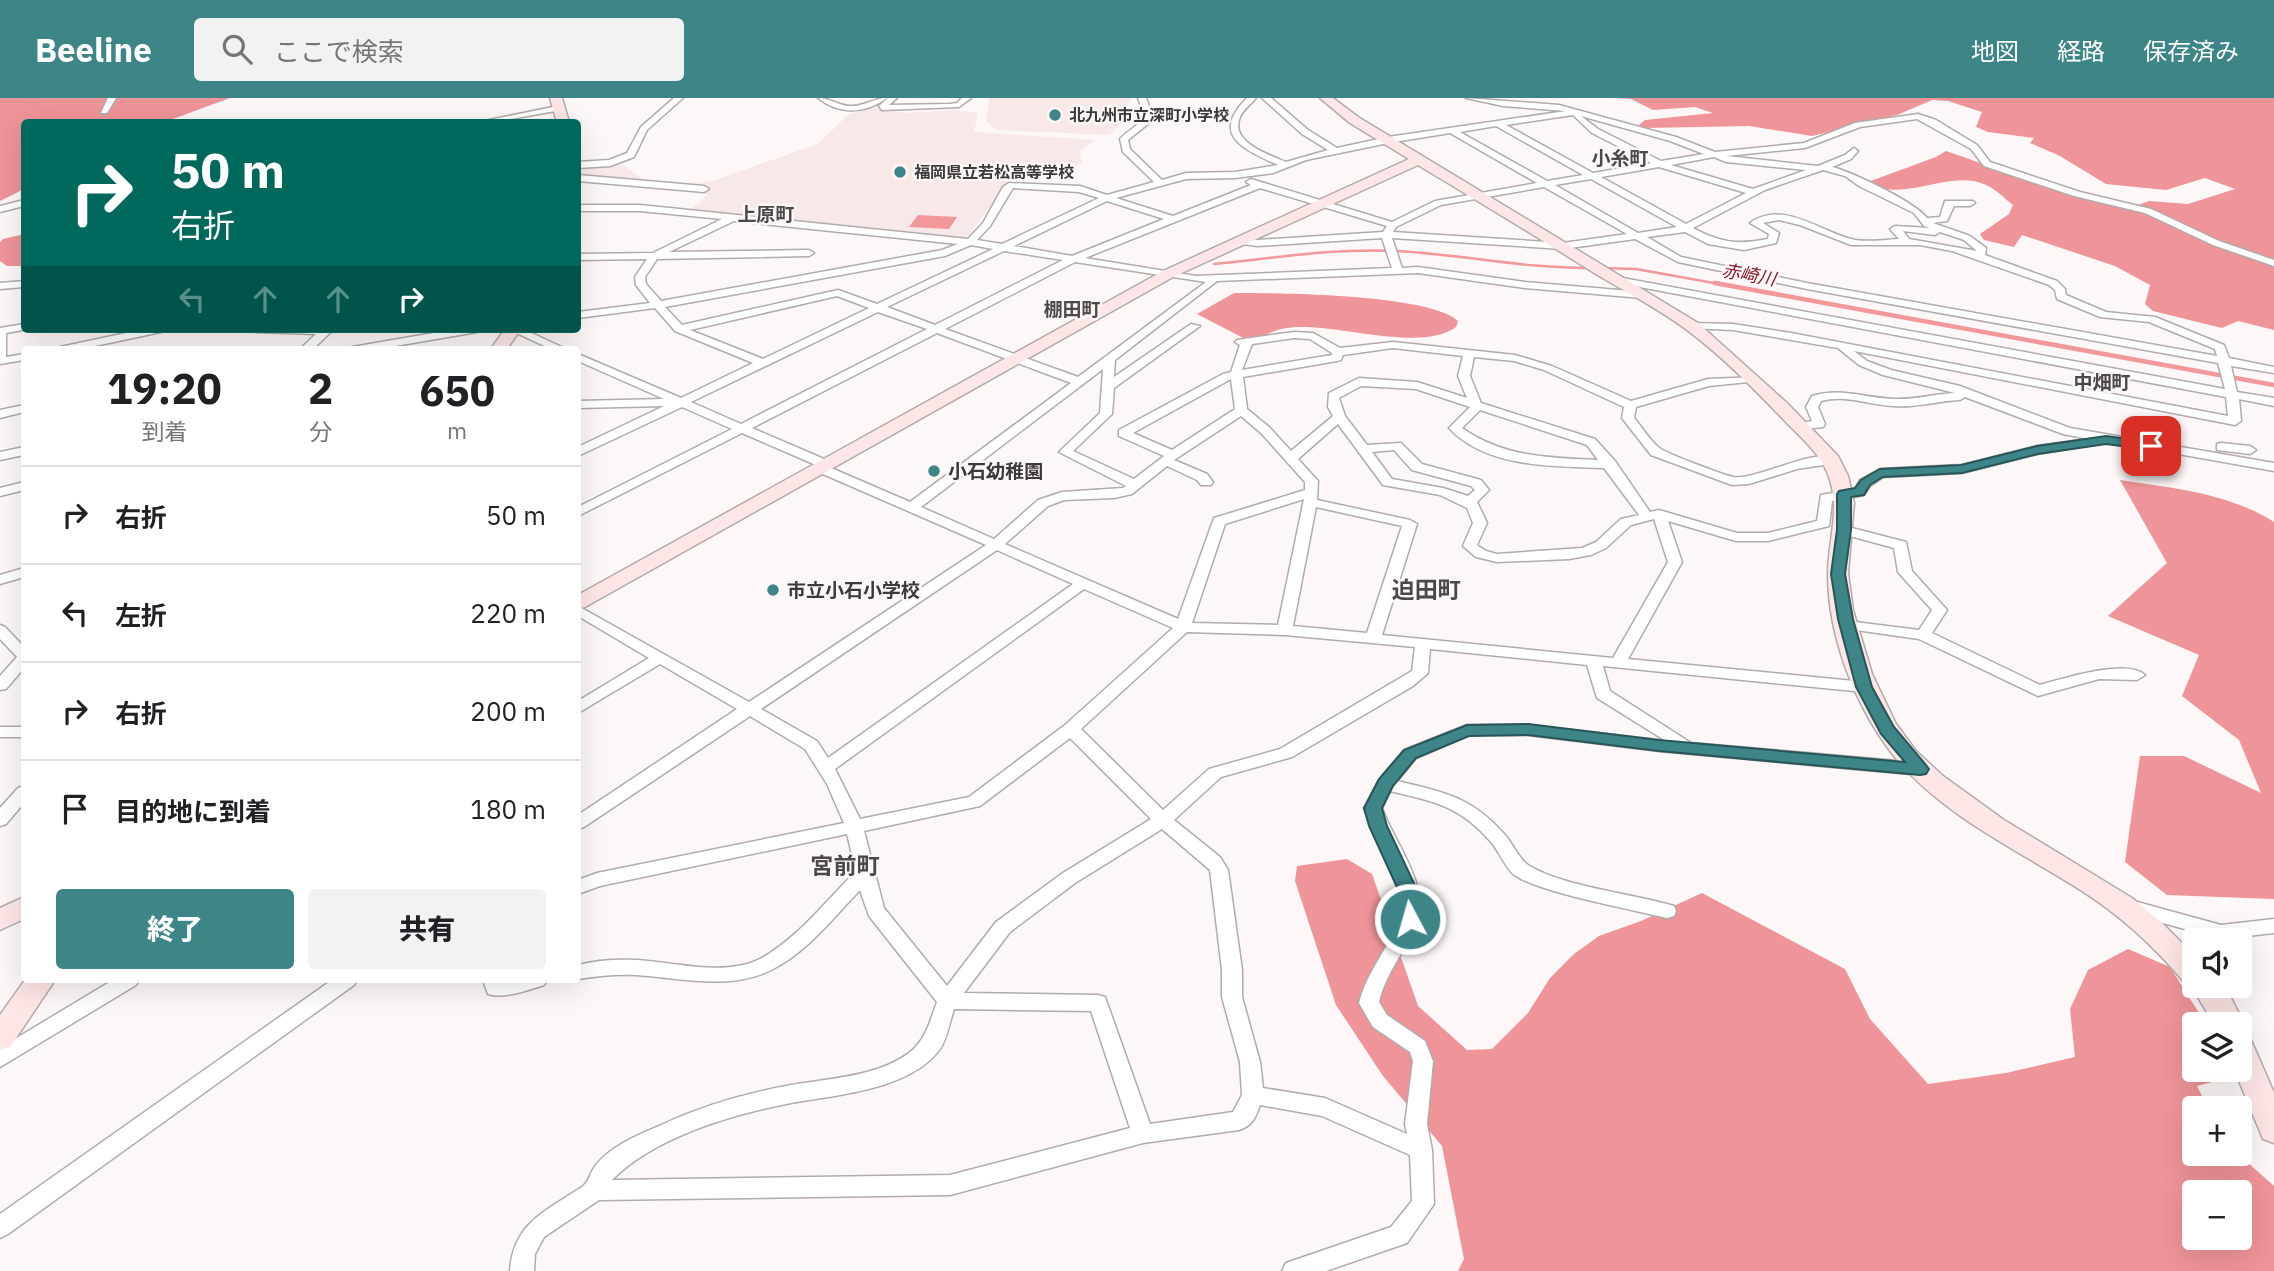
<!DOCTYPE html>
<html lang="ja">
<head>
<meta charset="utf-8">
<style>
  body { margin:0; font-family:"IBM Plex Sans","Noto Sans JP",sans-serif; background:#f2f2f2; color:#202124; height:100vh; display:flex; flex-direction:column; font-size:26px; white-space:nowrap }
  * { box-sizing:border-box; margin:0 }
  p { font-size:23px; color:#757577 }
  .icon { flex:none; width:38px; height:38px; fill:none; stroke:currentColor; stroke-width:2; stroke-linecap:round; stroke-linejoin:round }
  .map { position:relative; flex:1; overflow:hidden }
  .sheet { position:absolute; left:21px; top:248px; width:560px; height:637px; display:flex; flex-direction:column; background:#fff; border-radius:7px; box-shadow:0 7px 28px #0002 }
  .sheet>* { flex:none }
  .top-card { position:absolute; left:21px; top:21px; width:560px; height:214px; border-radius:7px; box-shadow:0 7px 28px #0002; background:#00695c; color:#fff; overflow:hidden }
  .fabs { position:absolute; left:2182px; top:830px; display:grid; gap:14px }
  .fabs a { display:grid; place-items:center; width:70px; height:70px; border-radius:7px; background:#fff; box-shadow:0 7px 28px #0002; font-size:35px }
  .pin { position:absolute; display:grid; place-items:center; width:60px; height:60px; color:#fff; margin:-30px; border-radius:14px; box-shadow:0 4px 10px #0006 }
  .me { position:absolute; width:77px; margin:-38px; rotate:354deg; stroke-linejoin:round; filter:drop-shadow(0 0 5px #0008) }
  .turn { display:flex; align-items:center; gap:24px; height:147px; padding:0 35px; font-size:32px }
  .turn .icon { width:91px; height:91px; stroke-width:2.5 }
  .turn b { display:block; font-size:49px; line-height:60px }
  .lanes { display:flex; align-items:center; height:66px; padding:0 35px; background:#0003; justify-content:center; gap:35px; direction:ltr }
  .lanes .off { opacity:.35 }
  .eta { display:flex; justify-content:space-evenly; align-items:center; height:119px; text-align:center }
  .eta b { font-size:42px; font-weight:800; line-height:49px }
  .primary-button { display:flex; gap:14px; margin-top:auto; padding:14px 35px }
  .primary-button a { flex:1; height:80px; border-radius:7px; background:#3d8587; color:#fff; font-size:28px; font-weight:800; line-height:80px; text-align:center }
  .primary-button a+a { background:#f2f2f2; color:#202124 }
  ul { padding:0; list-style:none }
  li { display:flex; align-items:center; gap:21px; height:98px; padding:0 35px; border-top:2px solid #e0e0e0 }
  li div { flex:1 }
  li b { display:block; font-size:26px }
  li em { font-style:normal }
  header { display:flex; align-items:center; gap:42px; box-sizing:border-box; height:98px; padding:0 35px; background:#3d8587; color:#fff }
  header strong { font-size:33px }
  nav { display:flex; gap:38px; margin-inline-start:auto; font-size:24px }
  .search { width:490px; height:63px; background:#f2f2f2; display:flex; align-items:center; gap:18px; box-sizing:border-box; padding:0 24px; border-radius:7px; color:#757577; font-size:26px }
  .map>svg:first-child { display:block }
</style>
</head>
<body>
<header>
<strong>Beeline</strong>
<div class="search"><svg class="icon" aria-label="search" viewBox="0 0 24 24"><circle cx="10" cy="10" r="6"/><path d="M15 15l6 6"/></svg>ここで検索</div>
<nav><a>地図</a><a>経路</a><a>保存済み</a></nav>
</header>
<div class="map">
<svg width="2274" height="1173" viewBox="0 0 2274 1173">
  <rect width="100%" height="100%" fill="#fef7f7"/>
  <path fill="#f9e8e8" d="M989,0H1132L1124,11L1123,23L1109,37L997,32L986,23Z
    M874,10L906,15L955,12L978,15L974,34L1095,42L1079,54L1082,64L1058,80L1011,82L966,140L687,115L707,97L694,92L579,84L583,68L624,67L642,81L658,85L682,87L715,82L818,46L849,16Z"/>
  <path fill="#ef9498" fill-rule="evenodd" d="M0,0H230L173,21L176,24H24V91L0,103Z
    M1614,0H2274V232L2238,223L2222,230L2153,213L2145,206L2150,187L2115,168L2022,137L2014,149L1984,142L1980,136L2009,116L2013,107C2005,101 1996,91 1986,87C1949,70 1902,107 1868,84L1936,59L1946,53L2069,96L2138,107L2149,103L2188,106L2235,91L2205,80L2166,92L2106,86L2060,58L2030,45L2034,40L1988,34L1976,29L1982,14L1948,3L1932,2L1897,17L1812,38L1749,28L1645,30L1639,27L1645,22L1713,15L1695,9L1653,12L1631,1Z
    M24,136V168H7L0,163V144L3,141Z
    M1234,195C1277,195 1429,196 1458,223L1456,229C1417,257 1327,220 1281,231C1271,233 1261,241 1251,244L1197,216Z
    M2120,382C2172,390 2229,395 2274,424V801L2167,797L2125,764L2140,658H2184L2261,695L2239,642L2182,598L2199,557L2108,518L2167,465Z
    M1347,761L1372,776L1418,908L1467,952L1492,951L1528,915L1550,880L1574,856L1599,838L1641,823L1702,795L1845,871L1870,921L1928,986L2006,975L2075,959L2070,911L2088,872L2128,851L2170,869L2206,926H2194V971H2236L2239,977L2197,988L2208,1010H2194V1055H2237L2274,1088V1173H1458L1464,1161L1442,1048L1383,978L1336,907L1295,783L1297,768ZM2194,1094H2240V1139H2194Z"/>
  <path fill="#f2979a" d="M918,117L957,119L949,131L909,129Z"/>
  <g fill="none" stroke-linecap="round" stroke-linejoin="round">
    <path stroke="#f2979a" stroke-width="2.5" d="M1214,166C1274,160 1335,150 1395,153C1461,156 1526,171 1592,170
      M1602,170L1636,171L1725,187"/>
    <path stroke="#f2979a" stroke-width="4.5" d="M1715,185L2274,287"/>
    <g stroke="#b2abab" stroke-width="3">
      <path id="street" d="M108,0H116L107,15H101Z
        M674,0H683L647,32L634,59L610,68L578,70V64L609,62L627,55L641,29Z
        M818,0C831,0 840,9 852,8C865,8 874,0 887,0C865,16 840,17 818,0Z
        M888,0H897L889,7L950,6L957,5L962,0H971L959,9L882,12L879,8Z
        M1138,0H1146L1152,16L1149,25L1128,42L1130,51L1162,82L1186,75L1235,74L1278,67C1243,51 1210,37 1247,0H1256C1250,7 1241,13 1239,22C1232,45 1270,57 1286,64L1328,52L1302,36L1262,0H1271L1308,32L1337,50L1388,39L1566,13L1503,8L1466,0L1559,7L1676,39L1715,54L1804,45L1855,25L1918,16L1936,22L1977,47L1990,64L2080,94L2151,111L2219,143L2274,162V168L2213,147L2145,115L2074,98L1984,68L1971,51L1917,21L1860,29L1805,50L1726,58L1818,68L1845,57L1854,50L1858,53L1851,61L1832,69C1852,74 1915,104 1927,120L1940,119L1945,103H1973L1975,105L1970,108H1954L1947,123L1933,125L1970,138L1986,150L1985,157L2057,183L2065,191L2066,197L2106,214L2155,219L2224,247L2229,260L2274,269V275L2231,268L2237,294L2274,300V308L2239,301L2241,323L2235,327L1854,253L1867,263L1891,272L1960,288L2070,330L2274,365V373L2111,344L2037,356L1962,375L1883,379L1870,388L1864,397L1832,403L1829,428L1768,443H1736L1668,423L1682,464L1628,561L1864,584L1872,589L1864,594L1603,568L1610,593L1691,645L1921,665L1929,671L1921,677L1659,653L1528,637H1469L1416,660L1397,683C1444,694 1472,699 1505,737C1513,746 1519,761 1528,767C1560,788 1634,796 1674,808L1676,813L1674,818L1667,820C1634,812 1536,794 1513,776C1505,768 1499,754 1492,745C1460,708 1436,704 1390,693L1382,710C1395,747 1434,791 1414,831C1403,856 1385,877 1379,904L1387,917L1425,943L1433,963L1427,1026L1432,1052L1434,1106L1407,1145L1326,1173H1282L1286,1165L1391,1129L1412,1103L1410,1057L1322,1018L1260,1007C1256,1019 1252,1028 1239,1032L1143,1045L950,1097L599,1102L544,1139L535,1156L534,1173H510C513,1125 546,1113 582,1089C590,1083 590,1074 596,1067C611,1048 638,1037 659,1028C699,1009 743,996 786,988C827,980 875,980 909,955C926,942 930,923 937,904L869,818L860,792C834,819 807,854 773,871C731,893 681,880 636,877C616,876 597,878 578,881V867C597,862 617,861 637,862C674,864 724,879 760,861C797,841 826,803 856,773L847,736L600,788L578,796V782L597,775L844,725L827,686L805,651L750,618L584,729L578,731V717L737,611L660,566L578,615V603L649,560L578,518V508L749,604L986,447L816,373V367L742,335L578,418V409L732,331L682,309L578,358V349L664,308L578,310V303L664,301L578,263V256L681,300L753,265L675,233L655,210L578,220V214L650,205L636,187L635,179L647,161L578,162V156L653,155L722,121L640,113H578V107H640L968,141L983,125L1003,89L1009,85L1080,88L1107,97L1154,84L1123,54L1120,41C1138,23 1149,28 1138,0ZM1573,17L1592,35L1651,65L1593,75L1506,27ZM1581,18L1670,43L1704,56L1661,63L1598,31ZM1496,28L1583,77L1547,83L1460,34ZM1450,35L1537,85L1435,103L1392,124L1251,81L1246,84L1251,87L1173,118L1116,100L1186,81L1235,80L1273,75L1306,62L1388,45ZM1714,59L1726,64L1806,72L1753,91L1671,67ZM1659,69L1746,95L1686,126L1601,79ZM1823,72L1845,78L1859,88L1914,115L1924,128L1930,130L1895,128L1890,131L1899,141C1884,142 1869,144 1855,142C1821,135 1784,101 1750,125L1769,136L1768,141C1738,147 1721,145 1693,130L1765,92ZM1591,81L1677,129L1638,135L1555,87ZM1544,89L1627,136L1563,145L1393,134L1396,129L1441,107ZM1013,90L1079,94L1099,100L1002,146L977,142L990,128ZM1260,90L1387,128L1383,134L1258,142L1236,140L1231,143L1233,145L1258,148L1382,140L1392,170L1196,178L1085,160ZM1107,103L1164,121L1072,158L1014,148ZM1779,122L1800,127L1851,147H1920L1952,153L2049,187L2055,192L2057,201L2100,219L2149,224L2215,251L2217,258L1807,185L1681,159L1647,139L1685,134L1708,146L1744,152L1776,145L1779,135L1763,125ZM734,123L958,146L942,152L661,203L646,186L645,179L657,161L809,158L814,155L809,152L669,154ZM1903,133L1935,137L1940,134L1964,142L1977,153L1909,141ZM1392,140L1563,151L1635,141L1678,164L1807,191L2218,265L2225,291L1617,179L1612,182L1613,184L2226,299L2228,318L1791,235L1733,226L1692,225L1688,226V230L1733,232L1838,250L1859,267L1883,277L1955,295C1934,296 1915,302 1894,301C1864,300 1841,289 1812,298L1806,309L1812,323L1796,326V332L1823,329L1825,326L1818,309L1821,303C1846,296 1868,307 1893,308C1916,310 1937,303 1960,302L1965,299L2063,336L2089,341L2037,348L1962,367L1880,371L1860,382L1855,391L1821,397L1817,423L1768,435H1737L1659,412L1650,414L1615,363L1595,341L1481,305L1470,278L1474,259L1514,263L1544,272L1624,309L1622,320L1651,357L1732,387L1749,386L1797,371L1836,365L1837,362C1818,347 1757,383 1733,379C1724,377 1664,355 1658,349C1649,341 1642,329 1634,320L1636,309L1709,288L1758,283V279L1708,281L1631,303L1552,268L1515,257L1393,244L1340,250L1313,235L1294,234L1237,242L1235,244L1240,247L1231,274L1223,276L1119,332V338L1164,358L1134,381L1073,353L1112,316L1114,290L1200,228L1191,226L1114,279L1115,262L1217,183L1418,175L1525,190L1642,200L1647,197L1642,194L1525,184L1418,169L1402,170ZM971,147L993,151L877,206L838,192L682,227L665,209L945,158ZM1004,153L1063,162L935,227L887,209ZM1075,164L1206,184L1078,279L945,231ZM837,198L869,210L763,261L690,232ZM878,214L927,231L741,326L691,304ZM937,235L1071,285L910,404L831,370V364L752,330ZM1294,240L1310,241L1332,255V257L1242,272L1252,246ZM1393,250L1463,258L1458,278L1467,300L1417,284L1359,280L1329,295L1328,309L1333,318L1291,353L1269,329L1247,311L1243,279L1337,263L1341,262L1343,257ZM1103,271L1100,315L1059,354L1126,388L1123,390L1062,394L1038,402L994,441L921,409ZM1231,281L1235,311L1172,352L1133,335ZM1361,288L1416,291L1470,309L1449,330C1486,370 1553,368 1604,370L1639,417L1621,421L1596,444L1582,450L1497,456L1486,453L1477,447L1487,425L1477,404L1489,392L1481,382L1422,366L1401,345L1367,347L1345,318L1339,300ZM1480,312L1587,347L1598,362C1549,360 1503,359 1462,330ZM1241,318L1261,335L1305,384V392L1214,420L1178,521L1005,446L1048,408L1064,402L1114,400L1132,396L1167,368L1197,382L1201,387H1211L1213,384L1207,376L1174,362ZM1338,326L1383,387L1440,397L1467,410L1473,425L1463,448L1476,459L1497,464L1569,461L1591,457L1606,450L1631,427L1654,421L1668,464L1613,560L1382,537L1417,426L1410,422L1317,402L1318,383L1298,361ZM1394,352L1412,372L1471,388L1475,392L1468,398L1443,390L1392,381L1372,354ZM1304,401L1278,527L1192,525L1225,426ZM1316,409L1402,428L1367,535L1293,528ZM997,452L1073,486L828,660L817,643L761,611ZM1084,491L1173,530L1065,627L969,699L860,721L835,671ZM1187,534L1285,537L1415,549L1412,573L1280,651L1209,671L1163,712L1081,631ZM1430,551L1587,567L1597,600L1666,643L1528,627H1467L1404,652L1379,682L1364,710C1377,748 1415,791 1395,832C1383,857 1366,877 1359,905L1373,929L1410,954L1413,963L1405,1026L1407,1036L1325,1000L1263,990L1260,964L1242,899V872L1228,772L1220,759L1174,722L1221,679L1292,659L1413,588L1428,575ZM1070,640L1151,721L1063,775L996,824L947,888L884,810L864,733L980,708ZM1162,731L1210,772L1222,872V899L1240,964L1242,997L1233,1014L1150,1026L1105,899L1098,897L964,895L1010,834L1075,785ZM954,911L1091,913L1130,1030L950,1077L612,1082C653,1040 730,1017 786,1006C832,997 910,993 940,951C947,941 950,923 954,911Z
        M558,8L561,12L494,24H479Z
        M578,77L704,88L709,91L704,94L578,83Z
        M24,102V108L0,114V108Z
        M24,183V189L0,191V185Z
        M24,226V231H28L6,235V259L24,256V262L0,266V230Z
        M145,231H167L161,234L76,252H54L60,249Z
        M250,231H334L312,252H299L316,236L256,234Z
        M457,231H483L477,234L372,252H346L352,249Z
        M508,231H523L568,252H553Z
        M24,307V314L0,320V312Z
        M2221,345L2250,348L2256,352L2250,356L2217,352V346Z
        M24,349V357L0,362V354Z
        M24,384V392L0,398V390Z
        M1844,428L1906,444L1912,473L1947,512L1932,535L2040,587C2062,581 2127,560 2145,577L2137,582L2099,581L2038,598L1919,541L1842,530L1840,527L1847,523L1919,532L1932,512L1898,474L1894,450L1839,435L1837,432L1839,429Z
        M24,470V479L0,486V477Z
        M0,527L5,529L24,549V570L6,591L0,592V578L17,559L0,541Z
        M0,629H24V639H0Z
        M24,688V705L6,726L0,728V710L18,690Z
        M2130,802L2221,827L2274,821V835L2221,841L2123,814L2121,809L2123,804Z
        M113,882H139L136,887L0,969V950Z
        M332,882H357L354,887L8,1136L0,1140V1116Z
        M483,882H547L544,887C529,892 503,901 488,896Z"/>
    </g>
    <g stroke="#b2abab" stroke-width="3">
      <path id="secondary" d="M550,0H562L569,24H557Z
        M1320,0H1333L1358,19L1698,225L1787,305L1838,358L1848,378L1854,405L1848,475L1853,512L1872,576L1896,626L1916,653L1943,678L2004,722L2132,800L2161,824L2194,857V887H2221L2230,898L2244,926L2240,933V926H2214L2190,886L2184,884C2154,848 2121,818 2082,793C2020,753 1947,720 1898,663C1857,613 1828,541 1828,476C1828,444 1840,414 1830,382C1823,357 1800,339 1783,321C1753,290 1722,258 1687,232C1659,211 1626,194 1596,176C1537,139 1478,103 1418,67L1173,179L585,509L578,511V497L1163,173L1409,61L1350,25Z
        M505,231H521L506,252H490Z
        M24,799V821L0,832V810Z
        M25,882H55L10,949L0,952V917Z
        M2240,939L2251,942L2274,995V1045L2263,1041L2234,971H2240Z"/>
    </g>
    <use href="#street" fill="#fff" fill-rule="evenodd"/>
    <use href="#secondary" fill="#fee6e6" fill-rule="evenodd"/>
  </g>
  <path fill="#3d8587" stroke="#285658" stroke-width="2" d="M2106,338L2151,344L2157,348L2151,352L2106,346L2038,356L1962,375L1883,379L1870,387L1864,397L1851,399V432L1845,476L1853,521L1872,589L1894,629L1926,667L1929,671L1926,676L1920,677L1659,653L1528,637L1469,638L1416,660L1393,688L1382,710L1387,728L1420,798L1419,821L1417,826L1410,828L1403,826L1400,821L1401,798L1369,728L1364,710L1379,681L1404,652L1467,627L1528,626L1659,642L1905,664L1881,636L1856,589L1838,521L1831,476L1837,432V396L1839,393L1855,390L1861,382L1880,371L1961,367L2037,348Z"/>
  <g fill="#3d8587" stroke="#fef7f7" stroke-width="2.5">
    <circle cx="1055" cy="17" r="7"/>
    <circle cx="900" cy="74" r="7"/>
    <circle cx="934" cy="373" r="7"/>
    <circle cx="773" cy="492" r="7"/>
  </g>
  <g text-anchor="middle" stroke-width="5" stroke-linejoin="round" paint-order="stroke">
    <g font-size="16" font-weight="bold" fill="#3c3939" stroke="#fef7f7" text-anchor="start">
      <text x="1069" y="23">北九州市立深町小学校</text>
      <text x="914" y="80">福岡県立若松高等学校</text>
    </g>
    <g font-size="18" font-style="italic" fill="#851b2c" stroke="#fef7f7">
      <text transform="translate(1749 177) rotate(10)" y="6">赤崎川</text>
    </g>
    <g font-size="19" font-weight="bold" fill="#4d4747" stroke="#fef7f7">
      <text x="1620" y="67">小糸町</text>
      <text x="766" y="123">上原町</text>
      <text x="1072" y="218">棚田町</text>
      <text x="2102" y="291">中畑町</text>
    </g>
    <g font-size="19" font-weight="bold" fill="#3c3939" stroke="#fef7f7" text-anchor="start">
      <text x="948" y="380">小石幼稚園</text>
      <text x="787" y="499">市立小石小学校</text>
    </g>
    <g font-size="23" font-weight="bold" fill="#4d4747" stroke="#fef7f7">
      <text x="1426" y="500">迫田町</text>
      <text x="845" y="776">宮前町</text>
    </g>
  </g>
</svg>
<div class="fabs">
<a><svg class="icon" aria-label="sound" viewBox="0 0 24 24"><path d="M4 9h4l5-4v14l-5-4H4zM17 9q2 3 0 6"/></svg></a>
<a><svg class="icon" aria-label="layers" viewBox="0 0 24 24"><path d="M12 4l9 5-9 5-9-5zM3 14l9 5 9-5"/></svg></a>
<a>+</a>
<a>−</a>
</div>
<div class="pin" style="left:2151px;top:348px;background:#d93025"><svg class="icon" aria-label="arrive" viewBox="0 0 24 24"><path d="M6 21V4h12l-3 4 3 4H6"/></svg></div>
<svg class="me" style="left:1410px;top:821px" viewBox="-20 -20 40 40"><circle r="17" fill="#3d8587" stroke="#fff" stroke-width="3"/><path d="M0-11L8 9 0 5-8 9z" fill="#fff"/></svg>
<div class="top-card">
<div class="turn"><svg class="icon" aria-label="right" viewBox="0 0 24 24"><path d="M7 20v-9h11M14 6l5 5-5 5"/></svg><div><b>50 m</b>右折</div></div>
<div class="lanes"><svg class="icon off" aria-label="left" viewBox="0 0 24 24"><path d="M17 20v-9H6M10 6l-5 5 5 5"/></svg><svg class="icon off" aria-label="ahead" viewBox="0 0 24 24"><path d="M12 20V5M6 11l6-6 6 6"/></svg><svg class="icon off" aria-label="ahead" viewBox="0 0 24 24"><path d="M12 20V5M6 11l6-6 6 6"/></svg><svg class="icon" aria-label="right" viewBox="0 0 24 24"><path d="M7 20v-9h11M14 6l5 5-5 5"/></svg></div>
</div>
<section class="sheet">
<div class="eta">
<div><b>19:20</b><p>到着</p></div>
<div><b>2</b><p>分</p></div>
<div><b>650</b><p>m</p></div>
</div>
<ul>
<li><svg class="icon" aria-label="right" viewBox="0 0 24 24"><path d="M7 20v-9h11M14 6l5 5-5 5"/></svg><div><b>右折</b></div><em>50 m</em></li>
<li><svg class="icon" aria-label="left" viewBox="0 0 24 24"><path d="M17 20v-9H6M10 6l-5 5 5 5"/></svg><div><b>左折</b></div><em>220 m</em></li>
<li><svg class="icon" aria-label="right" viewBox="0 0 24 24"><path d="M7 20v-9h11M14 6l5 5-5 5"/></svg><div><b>右折</b></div><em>200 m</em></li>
<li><svg class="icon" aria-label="arrive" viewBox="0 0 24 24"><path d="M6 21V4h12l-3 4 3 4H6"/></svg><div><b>目的地に到着</b></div><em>180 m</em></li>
</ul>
<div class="primary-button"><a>終了</a><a>共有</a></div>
</section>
</div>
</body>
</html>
